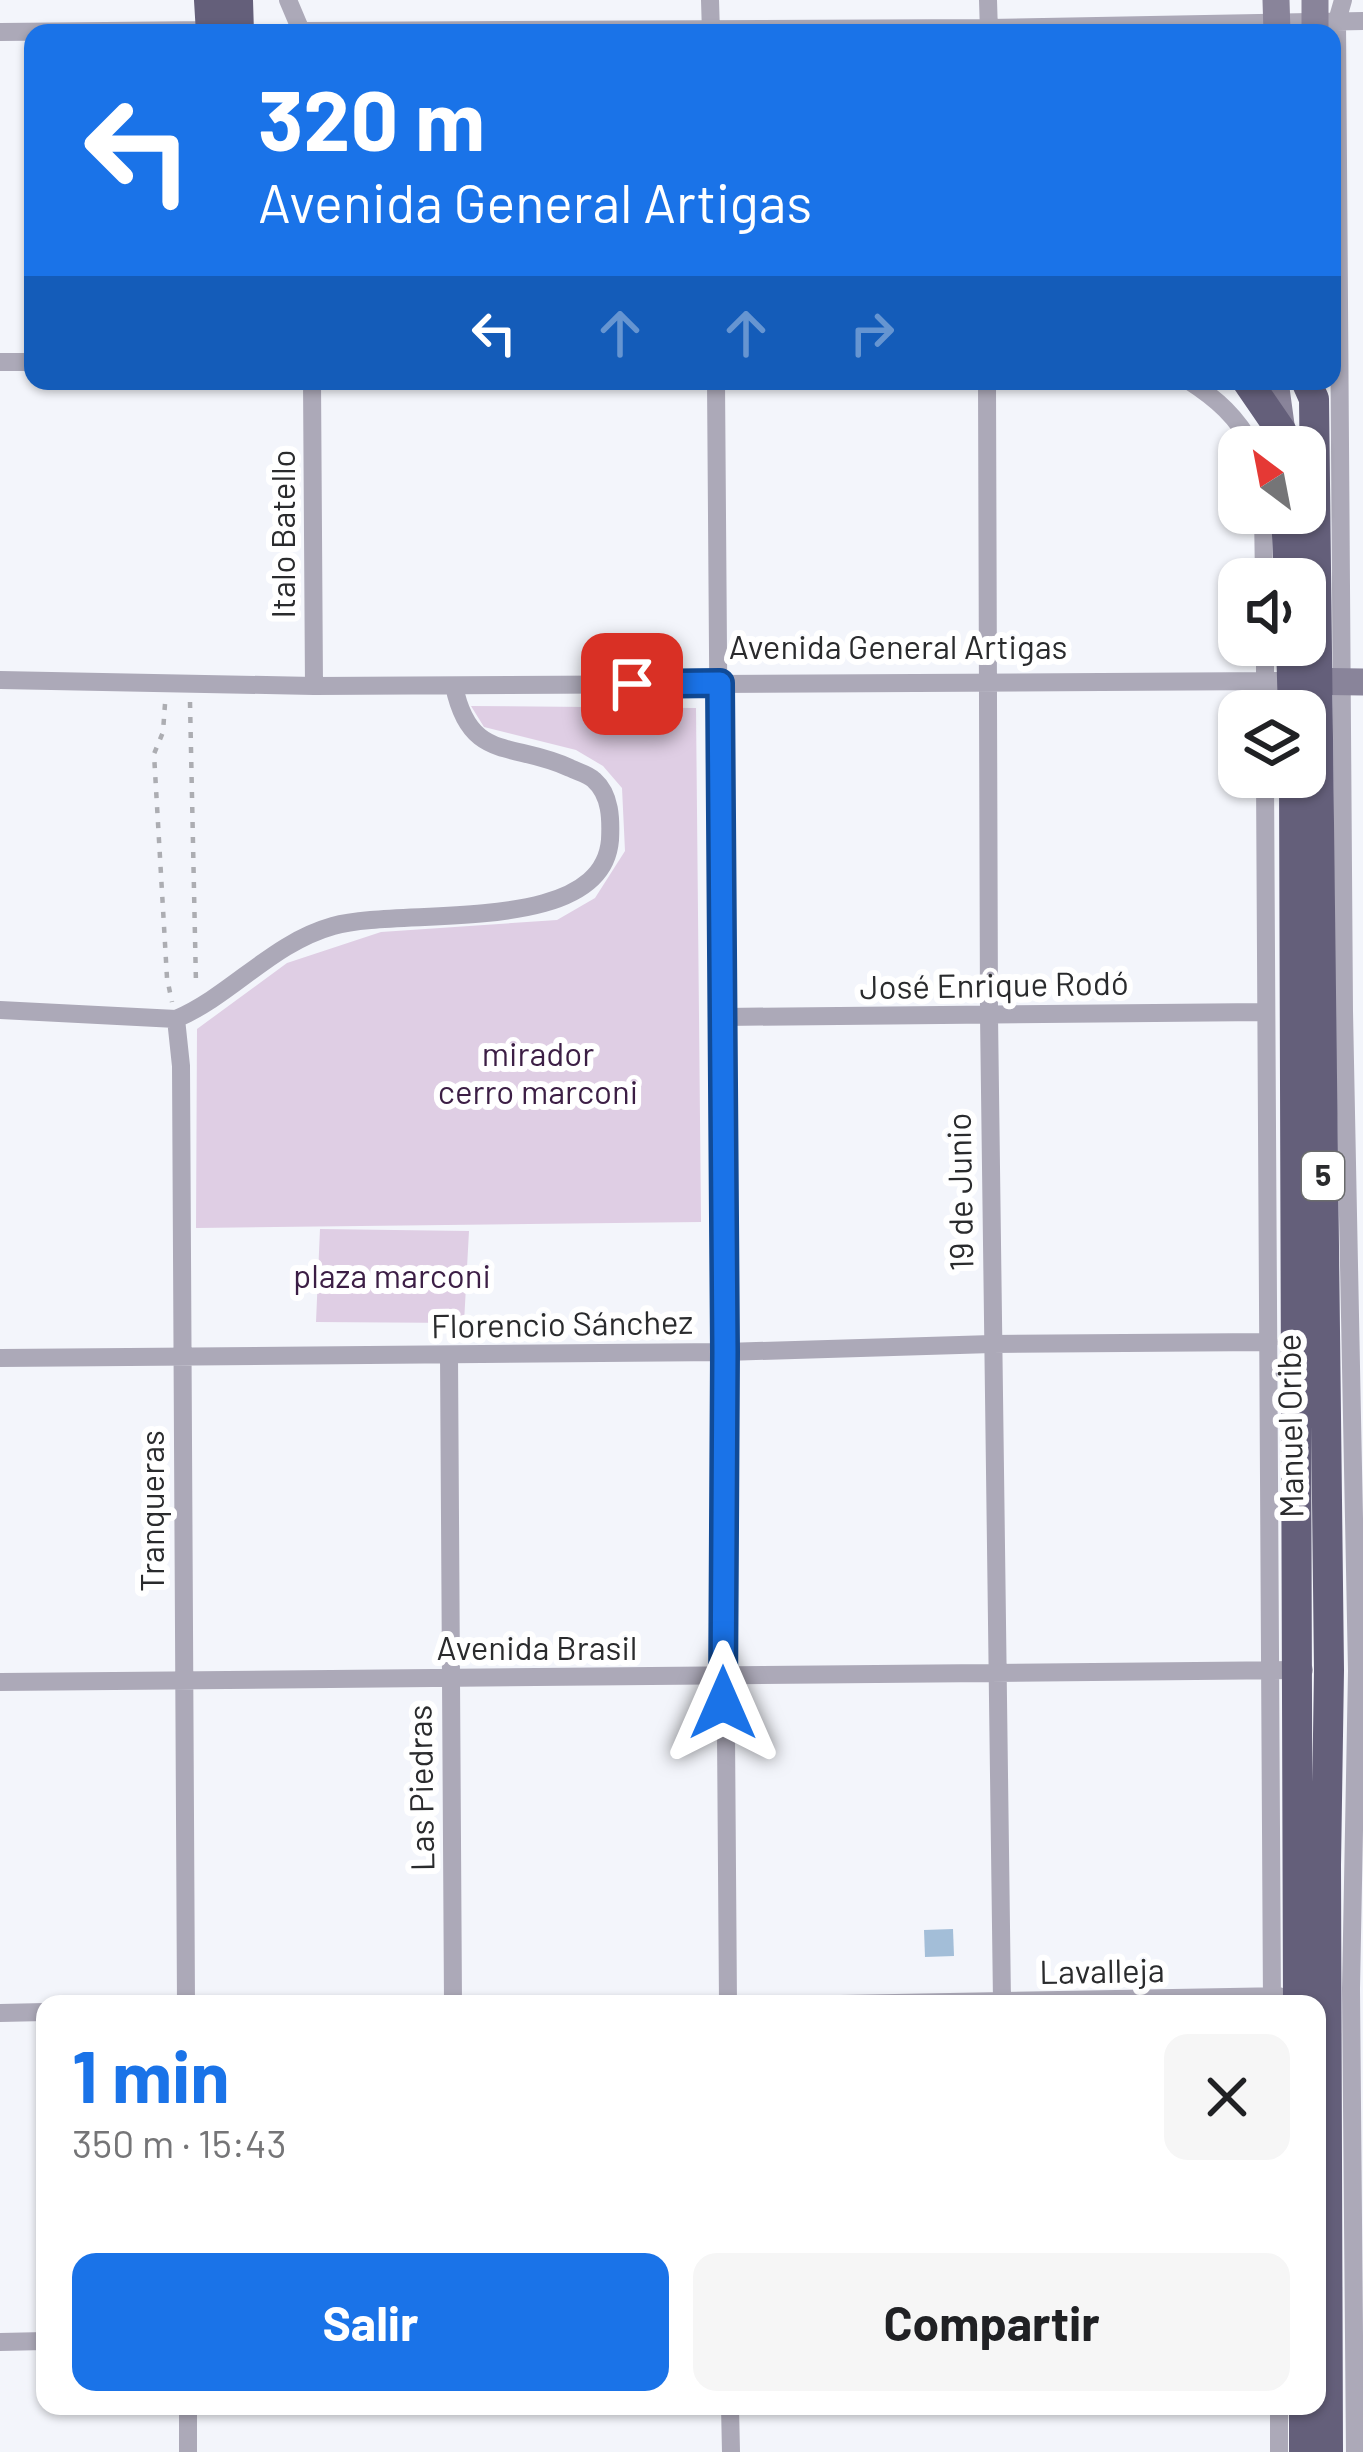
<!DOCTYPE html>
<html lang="es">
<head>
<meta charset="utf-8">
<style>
  body { margin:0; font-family:Barlow,sans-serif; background:#f6f6f6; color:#202124; height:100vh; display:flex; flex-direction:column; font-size:45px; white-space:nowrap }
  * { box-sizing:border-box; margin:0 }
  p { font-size:39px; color:#757577 }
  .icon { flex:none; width:66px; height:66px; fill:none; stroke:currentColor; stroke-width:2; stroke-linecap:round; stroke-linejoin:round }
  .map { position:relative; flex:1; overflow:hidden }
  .panel { position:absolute; left:36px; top:1995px; width:1290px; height:420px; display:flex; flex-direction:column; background:#fff; border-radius:24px; box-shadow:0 3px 9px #0004 }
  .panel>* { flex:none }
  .banner { position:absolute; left:24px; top:24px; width:1317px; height:366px; border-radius:24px; box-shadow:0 3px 9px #0004; background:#1a73e8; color:#fff; overflow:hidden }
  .needle { width:78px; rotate:328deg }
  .controls { position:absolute; left:1218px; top:426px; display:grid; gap:24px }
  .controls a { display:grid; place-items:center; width:108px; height:108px; border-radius:24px; background:#fff; box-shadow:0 3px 9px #0004; font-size:60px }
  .pin { position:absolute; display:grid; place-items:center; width:102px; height:102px; color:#fff; margin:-51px; border-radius:24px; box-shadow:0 6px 18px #0006 }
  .me { position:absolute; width:132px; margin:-66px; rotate:0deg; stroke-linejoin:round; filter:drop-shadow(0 0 9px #0008) }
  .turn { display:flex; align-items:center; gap:42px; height:252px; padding:0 36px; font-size:54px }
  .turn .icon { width:156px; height:156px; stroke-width:2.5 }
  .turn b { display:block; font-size:84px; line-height:102px }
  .lanes { display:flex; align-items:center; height:114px; padding:0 36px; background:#0003; justify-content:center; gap:60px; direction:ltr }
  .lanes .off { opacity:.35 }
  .round { display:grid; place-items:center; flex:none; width:126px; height:126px; border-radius:24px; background:#f6f6f6 }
  .head { display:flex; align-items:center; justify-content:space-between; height:204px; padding:0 36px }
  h1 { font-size:72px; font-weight:700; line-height:90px; color:#1a73e8 }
  .action { display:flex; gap:24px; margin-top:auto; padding:24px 36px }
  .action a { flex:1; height:138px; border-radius:24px; background:#1a73e8; color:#fff; font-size:48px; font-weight:700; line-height:138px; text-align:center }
  .action a+a { background:#f6f6f6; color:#202124 }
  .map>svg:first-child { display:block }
</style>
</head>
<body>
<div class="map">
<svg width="1363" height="2452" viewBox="0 0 1363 2452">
  <rect width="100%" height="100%" fill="#f3f5fb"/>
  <path fill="#dfcee4" d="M471,706L696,708L701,1222L196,1228L197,1029L287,963L381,932L557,920L595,898L625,851L622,788L603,766L576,750L484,727Z
    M320,1229L469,1231L464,1323L316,1322Z"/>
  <path fill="#a3bed8" d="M953,1929L954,1956L925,1957L924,1930Z"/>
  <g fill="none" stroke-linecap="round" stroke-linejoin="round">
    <path stroke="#acadb2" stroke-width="4.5" stroke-dasharray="6 9" stroke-linecap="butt" d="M190,702L196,984
      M165,704L163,732L154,754L167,978L172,1002"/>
    <path stroke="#aca9b8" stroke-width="18" d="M288,0L302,33
      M710,0L711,33
      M988,0L989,33
      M1343,0L1337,21L1344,1011L1357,1671L1351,1989L1355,2452
      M302,31L989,28L1363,21
      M0,32L210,30L214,26
      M0,362H33
      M312,381L314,686
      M716,381L728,2004
      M987,381L989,1015L1002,2002
      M1189,381C1217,399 1237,417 1253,447
      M1263,513L1264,579
      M1265,645V711
      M0,680L314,686L1293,681
      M1265,777L1272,2004
      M0,1010L176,1019C232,995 272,943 333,926C401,906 602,938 610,840C611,820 611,795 594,780C588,774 578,772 570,768C512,741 470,763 454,686
      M723,1017L1265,1012
      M176,1019L181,1066L186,2004
      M449,1355L453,2004
      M0,1358L725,1352L992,1344L1269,1342
      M0,1682L1304,1670
      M840,2004L1279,1996
      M0,2013L45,2012
      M0,2342L45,2341
      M188,2406V2452
      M730,2406L731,2452
      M1279,2406V2452"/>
    <path stroke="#89849a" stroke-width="27" d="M1276,0L1277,33
      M1315,0V33
      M1275,381L1282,432
      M1295,681L1363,682"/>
    <path stroke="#645f7a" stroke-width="30" d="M209,0L211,33
      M238,0L239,33
      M1247,381L1282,432L1283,447
      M1306,381L1314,399L1329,1670L1326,1865L1328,2452
      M1286,513L1289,579
      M1291,645L1293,711
      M1294,777L1298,2004
      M1304,2406V2452"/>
  </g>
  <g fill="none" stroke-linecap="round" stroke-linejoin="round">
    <g stroke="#114b97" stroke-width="30">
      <path id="route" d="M632,684L720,683L725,1352L723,1703"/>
    </g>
    <use href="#route" stroke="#1a73e8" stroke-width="21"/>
  </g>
  <g text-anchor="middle" stroke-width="12" stroke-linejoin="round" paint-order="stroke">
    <rect fill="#fff" stroke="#6a6b6c" stroke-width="3" x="1302" y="1152" width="42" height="48" rx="9"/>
    <g font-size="30" font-weight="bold" fill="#2a2b2d">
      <text x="1323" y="1186">5</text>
    </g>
    <g font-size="33" fill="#2a2b2d" stroke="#fff">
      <text transform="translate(283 534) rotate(-90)" y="12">Italo Batello</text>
      <text x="898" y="659">Avenida General Artigas</text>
      <text transform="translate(994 985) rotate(-1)" y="12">José Enrique Rodó</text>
      <text transform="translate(960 1192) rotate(-91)" y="12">19 de Junio</text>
      <text transform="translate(562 1324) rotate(-1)" y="12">Florencio Sánchez</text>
      <text transform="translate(1290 1426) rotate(-91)" y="12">Manuel Oribe</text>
      <text transform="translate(152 1511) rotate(-90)" y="12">Tranqueras</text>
      <text x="537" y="1660">Avenida Brasil</text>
      <text transform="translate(421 1788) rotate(-91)" y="12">Las Piedras</text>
      <text transform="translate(1102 1971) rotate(-1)" y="12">Lavalleja</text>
    </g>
    <g font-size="33" fill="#3c1e45" stroke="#fff">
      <text x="538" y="1066">mirador<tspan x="538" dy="38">cerro marconi</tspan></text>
      <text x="392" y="1288">plaza marconi</text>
    </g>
  </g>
</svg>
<div class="controls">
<a><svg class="needle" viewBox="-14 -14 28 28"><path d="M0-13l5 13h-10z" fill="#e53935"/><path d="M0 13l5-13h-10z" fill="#757577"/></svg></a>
<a><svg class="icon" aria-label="sound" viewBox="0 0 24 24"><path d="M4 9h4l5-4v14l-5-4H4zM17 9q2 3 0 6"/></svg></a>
<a><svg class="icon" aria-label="layers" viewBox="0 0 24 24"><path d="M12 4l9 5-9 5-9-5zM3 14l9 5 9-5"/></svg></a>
</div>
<div class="pin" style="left:632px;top:684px;background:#d93025"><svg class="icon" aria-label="arrive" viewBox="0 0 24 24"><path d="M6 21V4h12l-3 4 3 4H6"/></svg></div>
<svg class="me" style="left:723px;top:1703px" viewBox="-20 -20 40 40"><path d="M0-17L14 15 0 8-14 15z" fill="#1a73e8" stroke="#fff" stroke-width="4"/></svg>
<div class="banner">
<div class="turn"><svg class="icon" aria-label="left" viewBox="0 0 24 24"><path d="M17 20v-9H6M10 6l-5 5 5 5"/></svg><div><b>320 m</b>Avenida General Artigas</div></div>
<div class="lanes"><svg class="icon" aria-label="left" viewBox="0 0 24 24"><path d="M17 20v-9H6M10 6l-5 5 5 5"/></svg><svg class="icon off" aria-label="ahead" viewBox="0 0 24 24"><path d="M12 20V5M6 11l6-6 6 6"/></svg><svg class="icon off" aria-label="ahead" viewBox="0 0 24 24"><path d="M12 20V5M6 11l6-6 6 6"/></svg><svg class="icon off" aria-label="right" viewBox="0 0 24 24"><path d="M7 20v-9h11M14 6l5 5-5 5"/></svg></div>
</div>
<section class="panel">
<div class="head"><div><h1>1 min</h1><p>350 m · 15:43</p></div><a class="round"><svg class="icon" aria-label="close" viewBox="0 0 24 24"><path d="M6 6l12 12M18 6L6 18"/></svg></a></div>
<div class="action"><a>Salir</a><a>Compartir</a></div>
</section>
</div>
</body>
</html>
